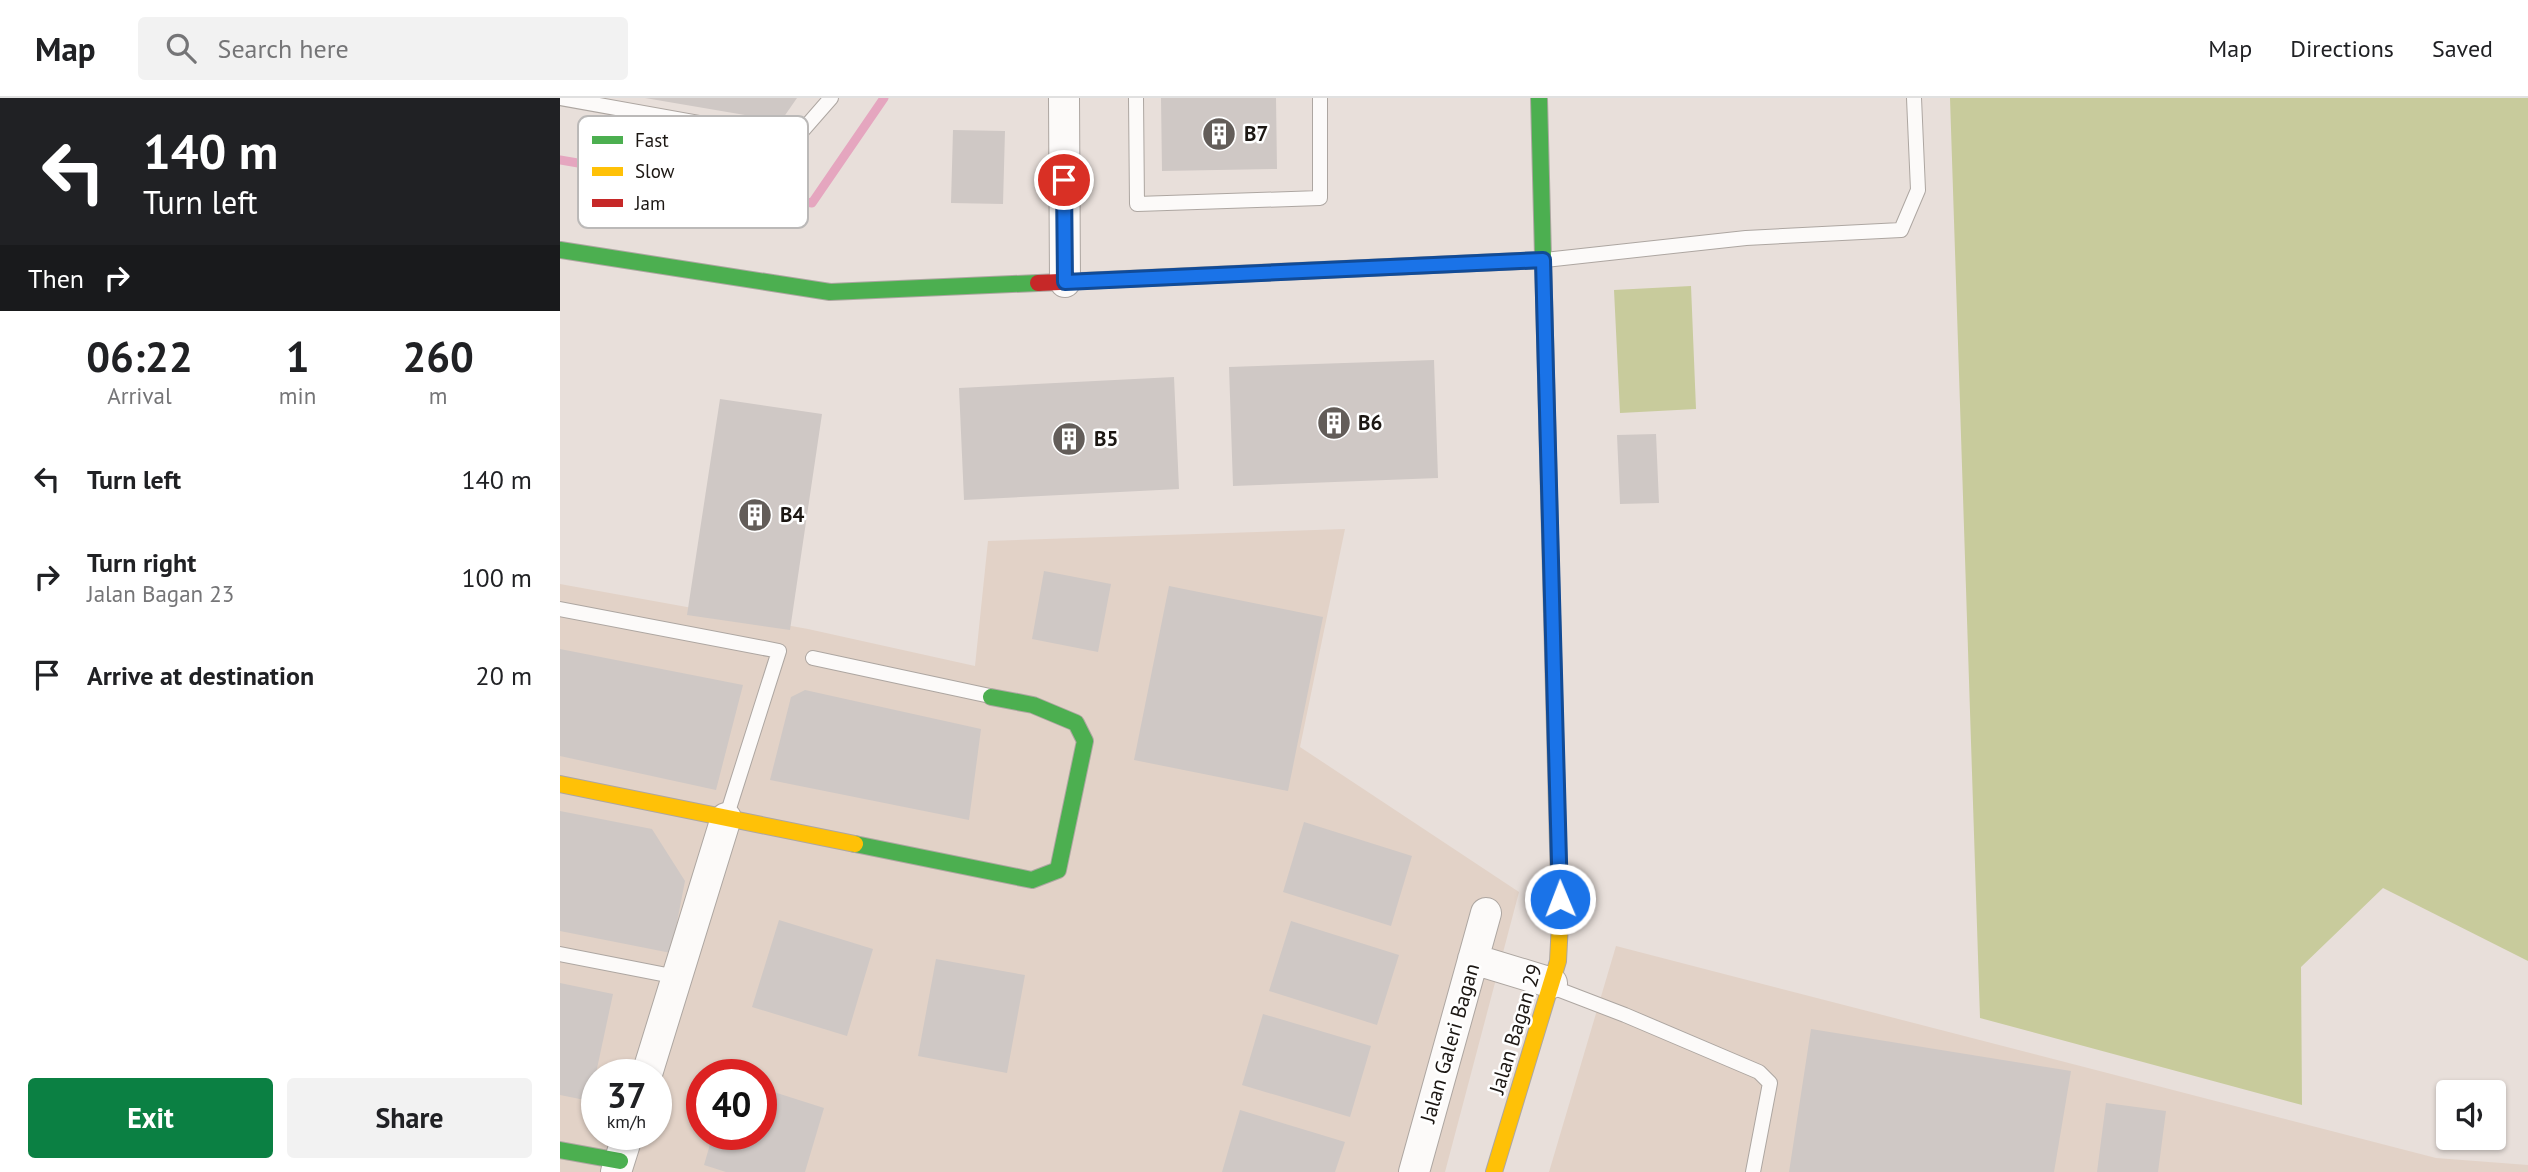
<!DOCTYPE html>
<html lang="en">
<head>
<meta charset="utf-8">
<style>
  body { margin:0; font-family:"PT Sans",sans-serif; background:#f2f2f2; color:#202124; height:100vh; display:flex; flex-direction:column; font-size:26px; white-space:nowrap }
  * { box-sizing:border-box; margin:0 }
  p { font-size:23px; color:#757577 }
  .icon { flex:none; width:38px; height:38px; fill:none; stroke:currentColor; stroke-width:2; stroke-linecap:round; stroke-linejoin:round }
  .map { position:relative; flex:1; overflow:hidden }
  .side { display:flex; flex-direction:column; background:#fff; width:560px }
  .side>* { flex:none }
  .banner { background:#202124; color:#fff; overflow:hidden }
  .tools { position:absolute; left:1876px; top:982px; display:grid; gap:14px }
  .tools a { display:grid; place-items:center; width:70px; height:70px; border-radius:7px; background:#fff; box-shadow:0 2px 5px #0004; font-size:35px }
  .speed { position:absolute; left:21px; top:961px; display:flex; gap:14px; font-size:35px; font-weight:700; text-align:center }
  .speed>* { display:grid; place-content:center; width:91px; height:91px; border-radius:50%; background:#fff; box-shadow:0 2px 5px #0004; line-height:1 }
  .speed small { font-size:18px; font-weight:400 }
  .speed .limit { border:10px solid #d22; background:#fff; color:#111 }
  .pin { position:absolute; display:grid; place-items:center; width:60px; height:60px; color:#fff; margin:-30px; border:4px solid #fff; border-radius:50%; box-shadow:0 2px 7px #0007 }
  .me { position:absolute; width:77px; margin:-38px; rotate:359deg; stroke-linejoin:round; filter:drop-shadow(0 0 5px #0008) }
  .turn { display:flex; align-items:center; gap:24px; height:147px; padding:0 28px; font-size:32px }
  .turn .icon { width:91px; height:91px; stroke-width:2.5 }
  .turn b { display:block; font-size:49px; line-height:60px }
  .then { display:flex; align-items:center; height:66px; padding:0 28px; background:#0003; gap:14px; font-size:26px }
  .eta { display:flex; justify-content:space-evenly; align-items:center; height:119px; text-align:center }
  .eta b { font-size:42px; font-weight:700; line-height:49px }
  .action { display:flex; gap:14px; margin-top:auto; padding:14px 28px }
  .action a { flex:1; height:80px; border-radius:7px; background:#0b8043; color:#fff; font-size:28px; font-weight:700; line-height:80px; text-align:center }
  .action a+a { background:#f2f2f2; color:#202124 }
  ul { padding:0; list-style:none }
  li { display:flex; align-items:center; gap:21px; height:98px; padding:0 28px }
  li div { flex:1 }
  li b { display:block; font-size:26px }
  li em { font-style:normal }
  header { display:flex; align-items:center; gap:42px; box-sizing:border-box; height:98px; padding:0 35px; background:#fff; border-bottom:2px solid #e0e0e0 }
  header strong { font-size:33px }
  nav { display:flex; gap:38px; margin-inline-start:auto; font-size:24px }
  .search { width:490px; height:63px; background:#f2f2f2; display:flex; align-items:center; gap:18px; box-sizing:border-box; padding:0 24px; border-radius:7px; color:#757577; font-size:26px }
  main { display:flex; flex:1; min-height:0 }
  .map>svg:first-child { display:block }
</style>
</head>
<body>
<header>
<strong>Map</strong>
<div class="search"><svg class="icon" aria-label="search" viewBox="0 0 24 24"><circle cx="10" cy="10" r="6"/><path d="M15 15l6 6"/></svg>Search here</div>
<nav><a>Map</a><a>Directions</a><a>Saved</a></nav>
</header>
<main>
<section class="side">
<div class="banner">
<div class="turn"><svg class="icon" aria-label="left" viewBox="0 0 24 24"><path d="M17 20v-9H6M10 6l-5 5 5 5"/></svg><div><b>140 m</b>Turn left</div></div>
<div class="then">Then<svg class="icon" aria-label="right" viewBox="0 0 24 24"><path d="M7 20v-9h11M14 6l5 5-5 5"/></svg></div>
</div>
<div class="eta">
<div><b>06:22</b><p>Arrival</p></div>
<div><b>1</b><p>min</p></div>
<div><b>260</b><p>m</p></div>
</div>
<ul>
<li><svg class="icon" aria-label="left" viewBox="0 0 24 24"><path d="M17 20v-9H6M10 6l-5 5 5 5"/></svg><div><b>Turn left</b></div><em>140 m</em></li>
<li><svg class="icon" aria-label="right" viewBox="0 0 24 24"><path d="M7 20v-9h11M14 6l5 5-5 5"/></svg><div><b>Turn right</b><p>Jalan Bagan 23</p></div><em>100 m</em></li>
<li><svg class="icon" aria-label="arrive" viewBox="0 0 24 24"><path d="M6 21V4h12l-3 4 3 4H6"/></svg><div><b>Arrive at destination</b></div><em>20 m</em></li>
</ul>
<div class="action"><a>Exit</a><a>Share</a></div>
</section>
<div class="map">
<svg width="1968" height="1074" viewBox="0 0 1968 1074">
  <rect width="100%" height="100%" fill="#e8dfda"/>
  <path fill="#e2d2c7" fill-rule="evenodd" d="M785,431L740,649L959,794L885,1074H0V486L248,531L415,568L428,443ZM37,976H96V1036H37ZM142,976H201V1036H142Z
    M1056,848L1876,1060L1968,1067V1074H989Z"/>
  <path fill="#c8cb9c" d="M1390,0H1968V863L1823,790L1741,869L1742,1007L1420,920Z
    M1131,188L1136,311L1060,315L1054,192Z"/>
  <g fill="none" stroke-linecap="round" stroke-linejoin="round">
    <path stroke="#e5a6bf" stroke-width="9" d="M0,62L252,105L324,0"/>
  </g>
  <path fill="#cfc8c5" d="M85,0H237L221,23Z
    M601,0H716L717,71L602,73Z
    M393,32L445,33L443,106L391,105Z
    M874,262L878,380L673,388L669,269Z
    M614,279L619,391L404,402L399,290Z
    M160,301L262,316L230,532L127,517Z
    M1096,336L1099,405L1060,406L1057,337Z
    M484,473L551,486L538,554L472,541Z
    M609,488L763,519L728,693L574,662Z
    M0,551L183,587L156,692L0,658Z
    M245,592L421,631L409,722L210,682L231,599Z
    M0,713L92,731L125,783L111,855L0,833Z
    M744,724L852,758L831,828L723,794Z
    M219,822L313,851L287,938L192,909Z
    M731,823L839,857L817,927L709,893Z
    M376,861L465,877L447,975L358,958Z
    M0,885L53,896L30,1003L0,997Z
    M703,916L811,948L790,1019L682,987Z
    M1251,931L1511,973L1494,1074H1229Z
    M201,990L264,1010L245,1074H166L144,1067L153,1036H201Z
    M1546,1005L1606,1013L1598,1074H1537Z
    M680,1012L785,1044L775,1074H662Z"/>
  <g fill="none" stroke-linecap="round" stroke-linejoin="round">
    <g stroke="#ada6a1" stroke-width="16">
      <path id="lane" d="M0,0L217,39L243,32L271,0
        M576,0L577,106L760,100V0
        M985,162L1186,140L1341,132L1358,92L1354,0
        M0,511L219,553L166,720
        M253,560L430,598
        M0,856L117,879
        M992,889L1065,917L1199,974L1210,985L1193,1074"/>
    </g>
    <g stroke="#ada6a1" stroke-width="32">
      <path id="street" d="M504,0L505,184
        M913,861L992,885
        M87,976L166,720
        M56,1074L68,1036
        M854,1074L926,815"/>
    </g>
    <g stroke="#ada6a1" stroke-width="18">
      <path id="fast" d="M979,0L992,516
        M0,152L270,194L478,185
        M295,746L472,782L498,772L525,643L516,625L473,607L431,599
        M0,1052L60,1063"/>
    </g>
    <g stroke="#ada6a1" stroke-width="18">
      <path id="slow" d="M739,173L983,162
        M0,686L295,746
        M934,1074L998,863L1000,825L992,516"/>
    </g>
    <g stroke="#ada6a1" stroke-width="18">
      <path id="jam" d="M478,185L739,173"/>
    </g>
    <use href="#lane" stroke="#fcfaf9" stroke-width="14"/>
    <use href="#street" stroke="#fcfaf9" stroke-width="30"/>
    <use href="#fast" stroke="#4caf50" stroke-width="16"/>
    <use href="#slow" stroke="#ffc107" stroke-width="16"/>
    <use href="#jam" stroke="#c62828" stroke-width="16"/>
  </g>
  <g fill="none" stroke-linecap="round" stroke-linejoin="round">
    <g stroke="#114b97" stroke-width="18">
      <path id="route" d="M504,82L505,184L983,162L1000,801"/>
    </g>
    <use href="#route" stroke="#1a73e8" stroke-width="12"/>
  </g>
  <defs>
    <g id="building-disc" transform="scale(1.75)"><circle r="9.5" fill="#635d59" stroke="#fff"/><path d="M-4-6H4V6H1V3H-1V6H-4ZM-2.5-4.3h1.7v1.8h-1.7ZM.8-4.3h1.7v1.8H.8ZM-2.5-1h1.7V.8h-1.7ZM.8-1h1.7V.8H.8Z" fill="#fff"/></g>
  </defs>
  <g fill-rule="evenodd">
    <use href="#building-disc" x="659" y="36"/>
    <use href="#building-disc" x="774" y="325"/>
    <use href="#building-disc" x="509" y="341"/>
    <use href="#building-disc" x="195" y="417"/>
  </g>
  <g text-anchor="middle" stroke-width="5" stroke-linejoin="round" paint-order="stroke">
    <g font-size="21" font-weight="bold" fill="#1c1713" stroke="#fff" text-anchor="start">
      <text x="684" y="43">B7</text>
      <text x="798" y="332">B6</text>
      <text x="534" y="348">B5</text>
      <text x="220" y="424">B4</text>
    </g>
    <g font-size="21" fill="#1c1713" stroke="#fff">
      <text transform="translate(956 931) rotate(-73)" y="7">Jalan Bagan 29</text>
      <text transform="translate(890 945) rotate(-74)" y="7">Jalan Galeri Bagan</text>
    </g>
  </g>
  <rect x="18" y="18" width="230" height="112" rx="10" fill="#fff" stroke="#bbb9b8" stroke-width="2"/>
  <rect x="32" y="38" width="31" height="8" fill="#4caf50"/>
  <rect x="32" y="69" width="31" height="9" fill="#ffc107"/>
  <rect x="32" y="101" width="31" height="8" fill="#c62828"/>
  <g font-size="19" fill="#1c1713">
    <text x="75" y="49">Fast</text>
    <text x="75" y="80">Slow</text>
    <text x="75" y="112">Jam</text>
  </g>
</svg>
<div class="tools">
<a><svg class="icon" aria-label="sound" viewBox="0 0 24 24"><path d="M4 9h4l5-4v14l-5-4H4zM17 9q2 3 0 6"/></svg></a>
</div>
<div class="speed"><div>37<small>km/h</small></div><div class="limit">40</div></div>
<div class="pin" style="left:504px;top:82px;background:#d93025"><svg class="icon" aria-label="arrive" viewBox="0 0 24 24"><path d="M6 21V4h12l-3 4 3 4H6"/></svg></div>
<svg class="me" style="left:1000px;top:801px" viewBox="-20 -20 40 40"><circle r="17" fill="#1a73e8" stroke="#fff" stroke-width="3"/><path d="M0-11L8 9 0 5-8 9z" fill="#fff"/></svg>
</div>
</main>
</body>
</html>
